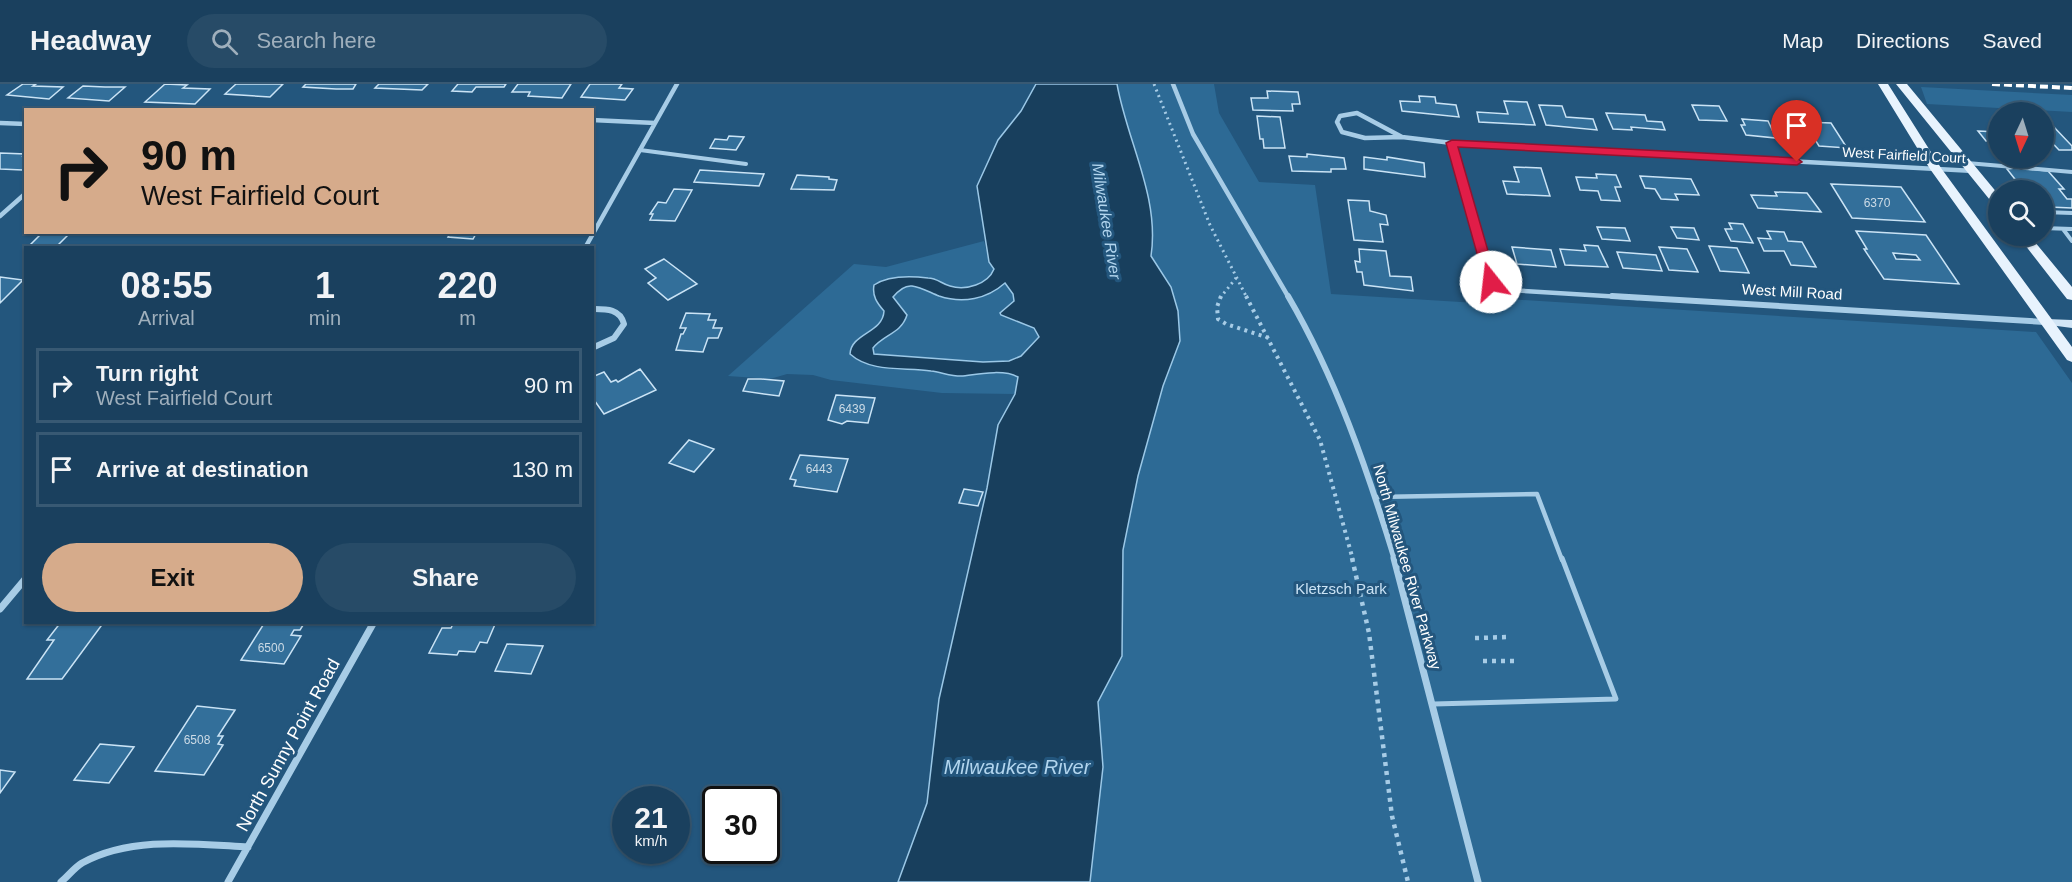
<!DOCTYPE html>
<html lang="en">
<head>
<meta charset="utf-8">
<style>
  body { margin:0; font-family:Arial,sans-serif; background:#274b67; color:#f1f3f6; height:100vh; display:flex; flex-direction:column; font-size:22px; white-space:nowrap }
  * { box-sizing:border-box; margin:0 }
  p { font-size:20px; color:#9fafbc }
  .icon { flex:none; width:33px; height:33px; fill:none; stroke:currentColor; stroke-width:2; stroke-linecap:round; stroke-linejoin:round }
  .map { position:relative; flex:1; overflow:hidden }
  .side { position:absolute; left:24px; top:162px; width:570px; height:378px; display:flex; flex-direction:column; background:#1a405e; border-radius:0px; box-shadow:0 2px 4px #0004,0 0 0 2px #385973 }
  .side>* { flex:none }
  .top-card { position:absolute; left:24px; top:24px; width:570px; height:126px; border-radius:0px; box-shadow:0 2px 4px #0004,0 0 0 2px #385973; background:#d6ab8b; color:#111; overflow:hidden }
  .needle { width:39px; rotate:184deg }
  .tools { position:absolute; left:1988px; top:18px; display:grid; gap:12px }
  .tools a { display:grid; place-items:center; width:66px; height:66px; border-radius:50%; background:#1a405e; box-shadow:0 2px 4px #0004,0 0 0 2px #385973; font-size:30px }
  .speed { position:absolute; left:612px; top:702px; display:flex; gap:12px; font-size:30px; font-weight:700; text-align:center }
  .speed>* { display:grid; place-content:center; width:78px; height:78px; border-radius:50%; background:#1a405e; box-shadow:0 2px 4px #0004,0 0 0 2px #385973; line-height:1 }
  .speed small { font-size:15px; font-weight:400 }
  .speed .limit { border:3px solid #111; border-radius:9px; background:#fff; color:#111 }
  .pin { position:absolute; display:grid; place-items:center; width:51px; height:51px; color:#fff; margin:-62px -26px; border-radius:50% 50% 50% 0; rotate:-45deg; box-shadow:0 0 6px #0007 }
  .pin .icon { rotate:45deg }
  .me { position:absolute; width:66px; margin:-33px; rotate:344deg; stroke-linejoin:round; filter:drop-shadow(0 0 4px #0008) }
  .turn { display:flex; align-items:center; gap:21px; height:126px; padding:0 18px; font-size:27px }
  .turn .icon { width:78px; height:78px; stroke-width:2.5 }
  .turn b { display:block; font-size:42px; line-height:51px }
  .eta { display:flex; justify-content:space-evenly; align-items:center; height:102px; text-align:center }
  .eta b { font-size:36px; font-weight:800; line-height:42px }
  .cta { display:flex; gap:12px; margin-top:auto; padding:12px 18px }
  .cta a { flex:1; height:69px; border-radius:36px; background:#d6ab8b; color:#111; font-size:24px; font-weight:800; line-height:69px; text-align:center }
  .cta a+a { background:#274b67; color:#f1f3f6 }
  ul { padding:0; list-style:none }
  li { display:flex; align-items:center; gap:18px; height:75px; margin:0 12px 9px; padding:0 6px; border:3px solid #385973; border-radius:0px }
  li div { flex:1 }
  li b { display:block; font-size:22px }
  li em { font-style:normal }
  header { display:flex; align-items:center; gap:36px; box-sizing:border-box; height:84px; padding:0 30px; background:#1a405e; border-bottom:2px solid #385973 }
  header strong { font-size:28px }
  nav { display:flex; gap:33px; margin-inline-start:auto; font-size:21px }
  .search { width:420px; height:54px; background:#274b67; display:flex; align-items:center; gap:15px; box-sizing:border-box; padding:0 21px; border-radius:33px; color:#9fafbc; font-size:22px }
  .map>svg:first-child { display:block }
</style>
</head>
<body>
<header>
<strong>Headway</strong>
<div class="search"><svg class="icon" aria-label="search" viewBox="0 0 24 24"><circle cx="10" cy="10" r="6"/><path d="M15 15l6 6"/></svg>Search here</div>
<nav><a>Map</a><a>Directions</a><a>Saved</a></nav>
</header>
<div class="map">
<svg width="2072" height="798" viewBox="0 0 2072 798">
  <rect width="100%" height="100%" fill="#23567d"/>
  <path fill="#2d6a95" d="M1067,0H1214L1219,29L1259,98L1315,101L1331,210L1509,221L1508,215L2036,248L2072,299V798H998Z
    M1921,3L2072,11V28L1927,20Z
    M984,157L989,178L1013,210L1014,217L1000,228L1001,231L1034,244L1039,254L1030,263L1015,310L942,309L831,296L813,291L787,290L770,295L728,292L854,180L886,183Z"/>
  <path fill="#183f5d" stroke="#9bc8e7" stroke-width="1.5" fill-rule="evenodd" d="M1036,0H1117C1127,57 1160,113 1151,172L1171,203L1178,227L1180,257L1163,302L1138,392L1123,466L1122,572L1098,618L1103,683L1090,798H898L927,719L939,615L987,404L998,341L1015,310L1018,293C1004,285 978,290 963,292C953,293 941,288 931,287C905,283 871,289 850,270C851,249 883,249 884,227C877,219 872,212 874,201C889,191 911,192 928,194C937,194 942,200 950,202C966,207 988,200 994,185L989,178L977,102L998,56L1021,27ZM1005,199L1013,210L1014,217L1000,229L1001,231L1034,244L1039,253L1021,272L1009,277L983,278L874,270L873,264C884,250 901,250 907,231L893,213C898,207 904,201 912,202C921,203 931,209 939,212C963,220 987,215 1005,199Z"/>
  <path fill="#336f9a" stroke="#cae3f5" stroke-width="1.5" fill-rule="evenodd" d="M23,0H36L33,2L63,3L49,15L7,11Z
    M165,0L187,1L183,4L210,5L195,20L145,18Z
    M236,0H283L270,13L225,10Z
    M306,0H356L353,5H336L303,3Z
    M379,0H428L422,6L375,4Z
    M458,0H506L504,3H476L472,8L452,7Z
    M518,0H571L562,14L528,12L530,8H512Z
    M590,0H622L619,4L633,5L625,16L581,13Z
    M83,2L105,3H125L109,17L68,14Z
    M1267,7L1298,8L1300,20H1292L1293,27L1253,26L1251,14H1268Z
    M1419,12L1435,13L1436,19L1456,21L1459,33L1402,27L1400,17L1420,18Z
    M1504,17L1527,18L1535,41L1479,38L1477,28L1508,30Z
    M1539,21L1562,22L1566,33L1593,35L1597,46L1546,41Z
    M1692,21L1719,22L1727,37L1699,36Z
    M1606,29L1645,31L1647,37L1662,38L1665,46L1631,43L1632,46L1613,45Z
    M1257,32L1280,33L1285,64H1264L1263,55H1260Z
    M1742,35L1768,37L1776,54L1746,51L1741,41H1745Z
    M1804,38L1831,39L1847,64L1819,62Z
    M2043,41H2052L2072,62V66H2059L2043,49Z
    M1978,47L1998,48V57H1986Z
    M729,52L744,53L736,66L710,64L715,55L727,56Z
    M0,69L25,70L23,72H26V84L23,86L0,85Z
    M1307,70L1344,74L1346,85H1331V88L1292,87L1289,72L1307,73Z
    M1364,73L1387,76V73L1424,79L1425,93L1364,85Z
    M1514,83L1541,84L1550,112L1507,110L1503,97L1519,98Z
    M2015,84L2048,87L2064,105H2059L2067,115H2072V124L2049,123L2043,115V106H2031L2029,103L2034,104L2030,100L2018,99L2007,85Z
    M700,86L764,90L759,102L694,98Z
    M1596,90L1616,91L1621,103H1615L1620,117L1601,116L1598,107L1580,106L1576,93L1597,94Z
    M797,91L829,93V95L837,96L834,106L791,105Z
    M1640,92L1691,95L1699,111L1675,110L1678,116L1661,115L1655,105L1645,104Z
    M1831,100L1901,103L1925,138L1852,134Z
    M674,105L692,106L675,137L650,136L653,130H650L658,118L666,119Z
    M1775,108L1807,109L1821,128L1758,124L1751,111L1777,112Z
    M1348,116L1369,117L1370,127L1386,131L1388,141L1380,140L1383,158L1354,156Z
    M1729,139L1743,140L1753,159L1731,157L1725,145H1732Z
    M1597,143L1625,144L1630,157L1602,155Z
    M1671,143L1694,144L1699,156L1677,154Z
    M1767,147L1784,148L1788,157L1802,158L1816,183L1791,181L1784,167H1764L1758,154L1771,155Z
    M1856,147L1926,151L1959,200L1884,195L1864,165H1867ZM1893,169L1916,171L1920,176L1896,175Z
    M43,148H71L56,163L30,164L32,161H30Z
    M451,148H477L473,155L448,153Z
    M1584,161L1598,162L1608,183L1565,181L1560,165L1586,167Z
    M1709,162L1737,164L1749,189L1720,187Z
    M1512,163L1551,166L1556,183L1517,180Z
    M1659,163L1687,165L1698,188L1669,186Z
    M1359,165L1386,167L1390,192L1411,193L1413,207L1364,201L1362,188H1357L1355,177L1360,178Z
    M1617,168L1656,171L1662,187L1623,184Z
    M664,175L697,200L668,216L648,199L656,194L645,185Z
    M0,193L23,196L0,219Z
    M686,229L710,230L708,236H716L713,244H722L718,254H708L703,268L676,266L681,250H683L686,244H680Z
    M640,285L656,306L604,330L592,313V293L604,288L611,298L616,296L618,298Z
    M748,295H761L784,297L779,312L743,307Z
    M836,311L875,314L868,339L847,337L842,340L828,336Z
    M689,356L714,365L694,388L669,379Z
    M800,371L848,375L837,408L794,402L796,396L790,395Z
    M964,405L983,408L978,422L959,419Z
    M61,538H104L62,595H27L54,556H47Z
    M265,538H305L300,546H294L291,551L301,552L284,580L241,576Z
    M454,538H496L487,559L480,558L475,568L459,567L457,571L429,569L442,544H451Z
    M507,560L543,562L531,590L495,587Z
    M197,622L235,626L218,652H223L218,660L223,661L204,691L155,687Z
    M100,660L134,663L109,699L74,696Z
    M0,686L15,688L0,709Z"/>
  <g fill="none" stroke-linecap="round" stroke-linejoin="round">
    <path stroke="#a7cce6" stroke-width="3" stroke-dasharray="2 4" stroke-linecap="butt" d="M1154,0L1210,141L1247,214
      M1220,214L1236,194"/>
    <path stroke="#a7cce6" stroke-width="4" stroke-dasharray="3 4.5" stroke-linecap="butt" d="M1221,212L1217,223L1218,235L1226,240L1269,254
      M1246,212L1320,356L1353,476"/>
    <path stroke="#a7cce6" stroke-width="4.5" stroke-dasharray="4 5" stroke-linecap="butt" d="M1352,474L1369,549L1392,732L1408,798
      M1475,554L1510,553
      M1483,577H1518"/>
    <path stroke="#a7cce6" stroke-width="4" d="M640,66L746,80
      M1967,79L2072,88
      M2043,128L2072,129
      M2043,144L2072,145
      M2063,145L2072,157"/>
    <path stroke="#a7cce6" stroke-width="4.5" d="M1377,413L1537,410L1562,476"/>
    <path stroke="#a7cce6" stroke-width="5" d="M1434,620L1616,615L1562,474"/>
    <path stroke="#a7cce6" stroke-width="4.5" d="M1173,0L1193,50L1289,214
      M1357,29L1402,53L1365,54L1342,48L1337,38L1340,32Z
      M592,36L655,39
      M0,39L26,40
      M1402,53L1452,59L1974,87
      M1452,59L1491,198L1509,206L1638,214
      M0,132L26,109
      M585,164L677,0"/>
    <path stroke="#a7cce6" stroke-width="6" d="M1288,212C1336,294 1367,385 1395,476
      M1612,212L2045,238
      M592,225C605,225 620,224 624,240L614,254L592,264"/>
    <path stroke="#a7cce6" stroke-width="7" d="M1394,474L1478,798
      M0,525L26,494
      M61,798C68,792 74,784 82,779C131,752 194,760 248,763
      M228,798L374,538"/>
    <path fill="#d1e5f5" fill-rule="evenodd" d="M2046,235L2072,236V244L2042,240L2041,238L2042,236Z"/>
    <path fill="#e8f3fd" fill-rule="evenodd" d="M1878,0H1888L1941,84L2072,263V278L2067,276L1930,85Z
      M1896,0H1907L1998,110V122L1994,121Z
      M2018,152H2030L2072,203V216L2067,215Z"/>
    <path stroke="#fff" stroke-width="4" stroke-dasharray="8 4" stroke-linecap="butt" d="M1992,0L2072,4"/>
  </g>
  <path fill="#e11d48" stroke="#92132f" stroke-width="1.5" d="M1452,56L1797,74L1802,78L1797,81L1458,63L1497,198L1491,202L1485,198L1446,59Z"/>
  <g text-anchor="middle" stroke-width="6" stroke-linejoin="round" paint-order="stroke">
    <g font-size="12" fill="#ccdbe6">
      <text x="1877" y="123">6370</text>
      <text x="852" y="329">6439</text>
      <text x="819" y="389">6443</text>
      <text x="271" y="568">6500</text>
      <text x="197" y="660">6508</text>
    </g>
    <g font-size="14" fill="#fff" stroke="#23567d">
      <text transform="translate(1904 71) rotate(3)" y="5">West Fairfield Court</text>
    </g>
    <g font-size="15" fill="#fff" stroke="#23567d">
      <text transform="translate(1792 208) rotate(3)" y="5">West Mill Road</text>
      <text transform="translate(1407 483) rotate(74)" y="5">North Milwaukee River Parkway</text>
    </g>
    <g font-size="15" fill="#cae3f5" stroke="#23567d">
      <text x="1341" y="510">Kletzsch Park</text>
    </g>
    <g font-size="16" font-style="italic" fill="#b2d5ee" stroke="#23567d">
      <text transform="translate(1107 137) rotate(81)" y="6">Milwaukee River</text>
    </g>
    <g font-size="18" fill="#fff" stroke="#23567d">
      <text transform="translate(288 661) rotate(-61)" y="6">North Sunny Point Road</text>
    </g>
    <g font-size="20" font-style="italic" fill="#b2d5ee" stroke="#23567d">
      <text x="1017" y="690">Milwaukee River</text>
    </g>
  </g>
</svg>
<div class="tools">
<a><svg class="needle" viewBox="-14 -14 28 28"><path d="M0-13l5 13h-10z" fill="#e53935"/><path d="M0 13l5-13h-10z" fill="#9fafbc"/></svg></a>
<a><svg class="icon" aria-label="search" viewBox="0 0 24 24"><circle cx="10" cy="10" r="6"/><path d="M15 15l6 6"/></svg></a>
</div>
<div class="speed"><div>21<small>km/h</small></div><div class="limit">30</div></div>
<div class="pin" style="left:1797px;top:78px;background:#d93025"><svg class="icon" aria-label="arrive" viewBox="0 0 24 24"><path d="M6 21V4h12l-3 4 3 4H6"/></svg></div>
<svg class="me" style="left:1491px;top:198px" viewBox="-20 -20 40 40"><circle r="19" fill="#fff"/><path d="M0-13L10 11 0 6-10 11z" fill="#e11d48"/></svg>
<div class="top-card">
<div class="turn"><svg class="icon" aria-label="right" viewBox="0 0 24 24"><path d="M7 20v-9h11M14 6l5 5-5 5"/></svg><div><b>90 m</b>West Fairfield Court</div></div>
</div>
<section class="side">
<div class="eta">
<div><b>08:55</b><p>Arrival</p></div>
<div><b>1</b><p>min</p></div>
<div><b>220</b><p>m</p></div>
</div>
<ul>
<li><svg class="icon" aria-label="right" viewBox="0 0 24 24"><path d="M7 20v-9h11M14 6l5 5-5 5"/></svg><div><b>Turn right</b><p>West Fairfield Court</p></div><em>90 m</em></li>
<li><svg class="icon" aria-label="arrive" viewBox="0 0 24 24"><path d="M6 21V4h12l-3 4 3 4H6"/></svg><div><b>Arrive at destination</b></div><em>130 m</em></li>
</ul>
<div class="cta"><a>Exit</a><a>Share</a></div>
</section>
</div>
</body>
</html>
